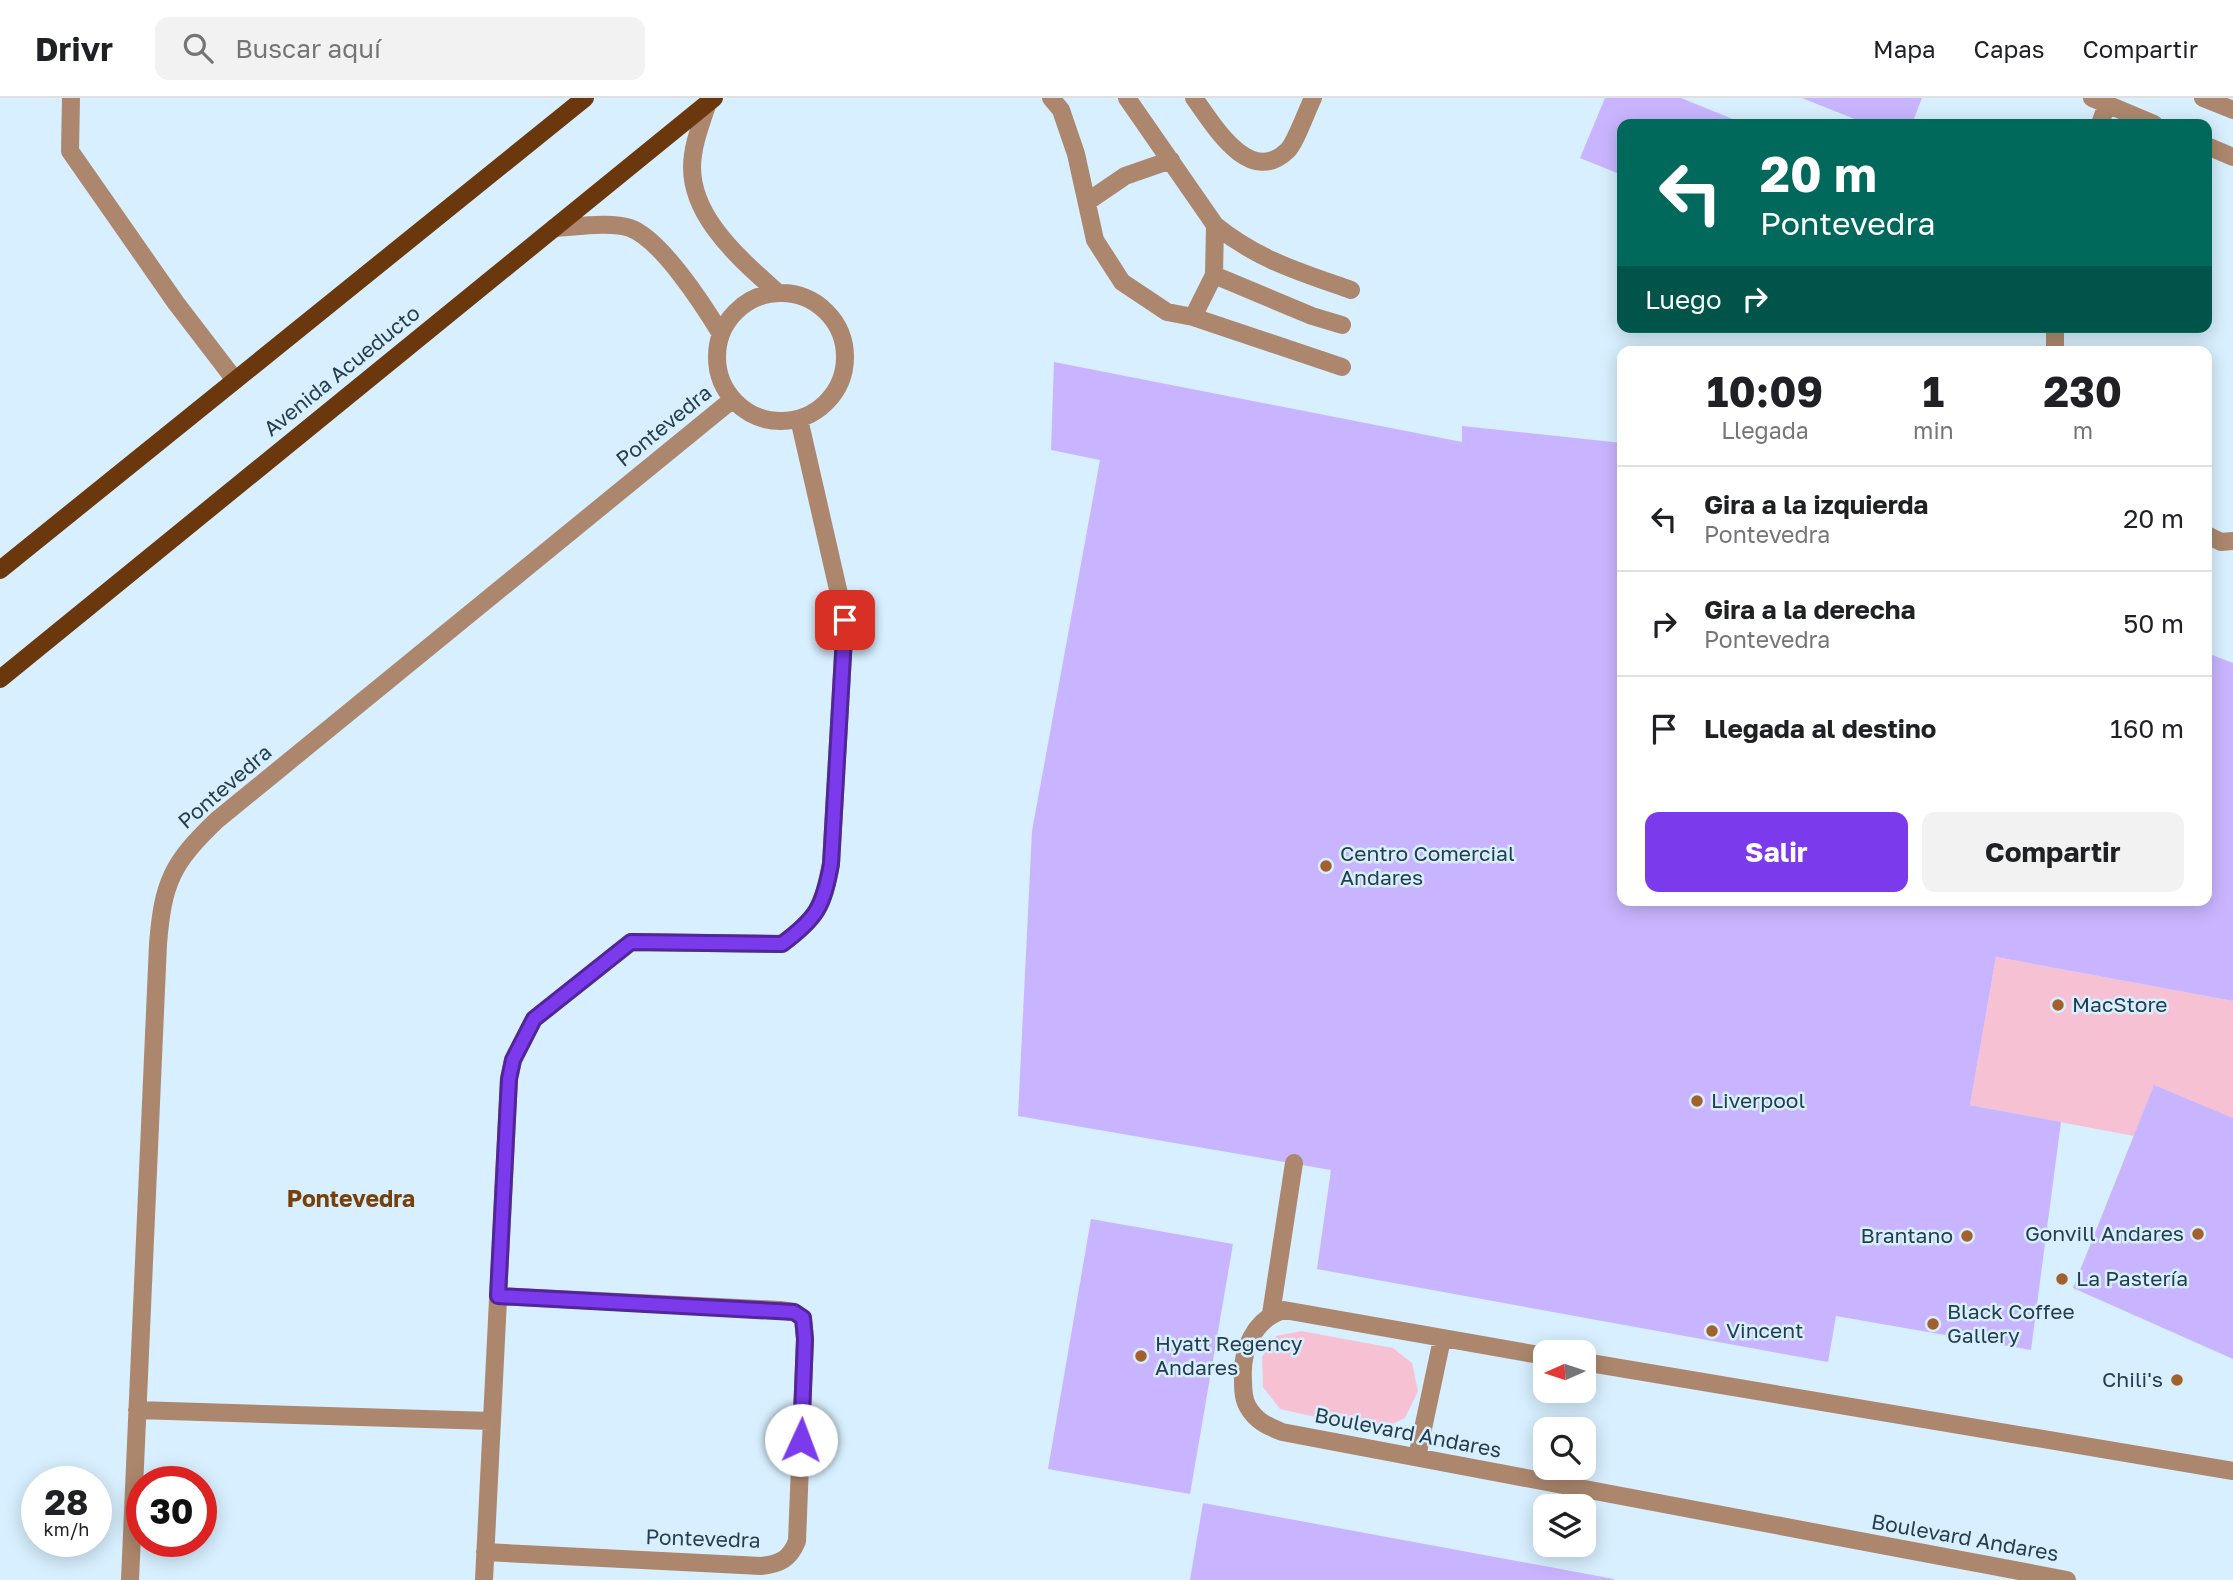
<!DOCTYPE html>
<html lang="es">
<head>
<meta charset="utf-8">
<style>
  body { margin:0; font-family:"Golos Text",sans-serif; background:#f2f2f2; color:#202124; height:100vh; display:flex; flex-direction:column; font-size:26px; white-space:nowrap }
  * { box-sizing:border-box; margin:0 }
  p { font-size:23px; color:#757577 }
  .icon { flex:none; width:38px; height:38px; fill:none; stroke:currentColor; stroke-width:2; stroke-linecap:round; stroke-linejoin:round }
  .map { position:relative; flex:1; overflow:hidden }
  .sheet { position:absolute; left:1617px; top:248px; width:595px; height:560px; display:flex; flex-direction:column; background:#fff; border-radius:14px; box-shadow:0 4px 18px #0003 }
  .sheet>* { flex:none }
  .top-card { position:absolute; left:1617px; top:21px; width:595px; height:214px; border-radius:14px; box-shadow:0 4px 18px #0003; background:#00695c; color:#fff; overflow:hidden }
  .needle { width:46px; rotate:267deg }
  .tools { position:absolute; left:1533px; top:1242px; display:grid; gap:14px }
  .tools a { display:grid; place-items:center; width:63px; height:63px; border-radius:14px; background:#fff; box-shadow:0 4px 18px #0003; font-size:35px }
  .speed { position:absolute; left:21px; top:1368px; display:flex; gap:14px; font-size:35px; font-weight:700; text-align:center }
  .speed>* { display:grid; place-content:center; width:91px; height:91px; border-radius:50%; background:#fff; box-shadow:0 4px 18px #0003; line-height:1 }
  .speed small { font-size:18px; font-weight:400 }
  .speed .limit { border:10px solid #d22; background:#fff; color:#111 }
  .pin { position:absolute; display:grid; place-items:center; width:60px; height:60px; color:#fff; margin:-30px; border-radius:14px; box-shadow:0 4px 10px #0006 }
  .me { position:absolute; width:77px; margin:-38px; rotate:2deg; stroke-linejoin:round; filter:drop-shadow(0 0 5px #0008) }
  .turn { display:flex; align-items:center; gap:24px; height:147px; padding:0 28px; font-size:32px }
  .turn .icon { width:91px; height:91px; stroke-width:2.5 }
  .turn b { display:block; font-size:49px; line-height:60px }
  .then { display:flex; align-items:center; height:66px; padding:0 28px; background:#0003; gap:14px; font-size:26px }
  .eta { display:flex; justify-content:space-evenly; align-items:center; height:119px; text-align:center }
  .eta b { font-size:42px; font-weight:700; line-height:49px }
  .action { display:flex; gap:14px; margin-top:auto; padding:14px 28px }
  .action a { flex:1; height:80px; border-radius:14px; background:#7c3aed; color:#fff; font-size:28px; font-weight:700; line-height:80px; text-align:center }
  .action a+a { background:#f2f2f2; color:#202124 }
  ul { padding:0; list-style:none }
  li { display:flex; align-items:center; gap:21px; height:105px; padding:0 28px; border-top:2px solid #e0e0e0 }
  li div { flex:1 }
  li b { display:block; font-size:26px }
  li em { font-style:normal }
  header { display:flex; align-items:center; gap:42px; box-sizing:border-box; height:98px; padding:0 35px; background:#fff; border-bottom:2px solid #e0e0e0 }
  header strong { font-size:33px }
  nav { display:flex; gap:38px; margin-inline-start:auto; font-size:24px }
  .search { width:490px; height:63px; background:#f2f2f2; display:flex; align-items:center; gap:18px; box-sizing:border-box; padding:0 24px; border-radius:14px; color:#757577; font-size:26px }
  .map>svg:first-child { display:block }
</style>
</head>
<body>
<header>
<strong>Drivr</strong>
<div class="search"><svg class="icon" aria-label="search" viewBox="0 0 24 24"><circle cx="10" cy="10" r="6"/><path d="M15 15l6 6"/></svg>Buscar aquí</div>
<nav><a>Mapa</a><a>Capas</a><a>Compartir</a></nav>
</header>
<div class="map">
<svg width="2233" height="1482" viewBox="0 0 2233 1482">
  <rect width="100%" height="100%" fill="#d7effe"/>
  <path fill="#f6c2d3" d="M1996,859L2233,903V1020L2154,988L2134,1038L1970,1007Z
    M1301,1233L1393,1250L1412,1265L1418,1293L1405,1320L1378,1333L1280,1311L1263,1289L1262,1259L1276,1238Z"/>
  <path fill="#c9b5ff" d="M1605,0H1681L1745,26H1622V77L1580,60Z
    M1802,0H1922L1912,26H1867Z
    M1054,264L1462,344V328L1622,345V803H2207V555L2233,565V903L1996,859L1970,1007L2061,1024L2031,1252L1836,1218L1828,1264L1317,1171L1331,1072L1018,1018L1032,733L1100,362L1051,352Z
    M2154,987L2233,1020V1261L2073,1190Z
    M1091,1121L1233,1146L1190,1396L1048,1371Z
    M1203,1405L1614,1481V1482H1190Z"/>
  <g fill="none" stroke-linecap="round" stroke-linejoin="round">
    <path stroke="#ac876d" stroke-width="18" d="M71,0L70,53L176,205L235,282
      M1051,0L1061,12L1076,56L1095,142L1122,184L1167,214L1193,219L1342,269
      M1127,0L1215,127L1214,177L1193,219
      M1194,0C1213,26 1249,89 1287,53C1295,46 1307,12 1313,0
      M2092,0L2154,26
      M2203,0L2233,12
      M708,4C703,21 695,39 693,57C684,114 739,160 777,194
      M2100,26L2107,6
      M2207,48L2233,59
      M1087,104L1125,78L1171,62
      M1215,127C1258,162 1300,174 1351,192
      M554,130C574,129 611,123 630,130C661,141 704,208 721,236
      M1214,177L1312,218L1342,227
      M717 259a64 64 0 1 1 128 0a64 64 0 1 1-128 0Z
      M2055,229V254
      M2207,437L2221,444L2233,443
      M1271,1216L1294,1065
      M1545,1258L1284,1212C1254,1221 1241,1252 1243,1282C1243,1290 1243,1301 1248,1309C1256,1323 1267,1328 1282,1334L2067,1482
      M1584,1264L2233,1373
      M137,1312L491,1323
      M1417,1359L1442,1241
      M485,1454L761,1468C780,1466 790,1461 797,1443L805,1241L803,1220L794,1214L780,1212L498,1198
      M130,1482L158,846C163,784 172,765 217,722L733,301
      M484,1482L509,981L513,962L534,921L631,844L782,846C817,820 823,809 831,766L845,522L799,321"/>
    <path stroke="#6a380c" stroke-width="18" d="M0,472L585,0
      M0,581L714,0"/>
  </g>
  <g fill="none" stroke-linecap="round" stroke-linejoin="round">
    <g stroke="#51269a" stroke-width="18">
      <path id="route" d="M801,1342L805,1241L803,1220L794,1214L498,1198L509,981L513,962L534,921L631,844L782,846C817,820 823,809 831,766L845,522"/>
    </g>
    <use href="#route" stroke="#7c3aed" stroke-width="12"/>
  </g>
  <g fill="#a2602c" stroke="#d7effe" stroke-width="2.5">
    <circle cx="1326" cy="768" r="7"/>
    <circle cx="2058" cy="907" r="7"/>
    <circle cx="1697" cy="1003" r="7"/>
    <circle cx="2198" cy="1136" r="7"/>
    <circle cx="1967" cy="1138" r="7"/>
    <circle cx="2062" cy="1181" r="7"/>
    <circle cx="1933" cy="1226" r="7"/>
    <circle cx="1712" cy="1233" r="7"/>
    <circle cx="1141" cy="1258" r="7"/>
    <circle cx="2177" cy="1282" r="7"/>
  </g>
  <g text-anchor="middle" stroke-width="5" stroke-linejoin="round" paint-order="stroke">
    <g font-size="21" fill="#253e4d" stroke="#d7effe">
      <text transform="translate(342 273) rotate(-39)" y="7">Avenida Acueducto</text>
      <text transform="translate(664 328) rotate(-39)" y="7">Pontevedra</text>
      <text transform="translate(225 689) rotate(-41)" y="7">Pontevedra</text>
      <text transform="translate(1408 1335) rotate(11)" y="7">Boulevard Andares</text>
      <text transform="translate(1965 1440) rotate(10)" y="7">Boulevard Andares</text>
      <text transform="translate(703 1441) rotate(2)" y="7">Pontevedra</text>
    </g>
    <g font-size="21" fill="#253e4d" stroke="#d7effe" text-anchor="start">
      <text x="1340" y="763">Centro Comercial<tspan x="1340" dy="24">Andares</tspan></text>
      <text x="2072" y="914">MacStore</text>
      <text x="1711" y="1010">Liverpool</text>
      <text x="2184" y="1143" text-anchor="end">Gonvill Andares</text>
      <text x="1953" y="1145" text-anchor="end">Brantano</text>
      <text x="2076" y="1188">La Pastería</text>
      <text x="1947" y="1221">Black Coffee<tspan x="1947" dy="24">Gallery</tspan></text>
      <text x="1726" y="1240">Vincent</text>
      <text x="1155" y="1253">Hyatt Regency<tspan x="1155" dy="24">Andares</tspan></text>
      <text x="2163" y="1289" text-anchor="end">Chili's</text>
    </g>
    <g font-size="23" font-weight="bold" fill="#783f09" stroke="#d7effe">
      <text x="351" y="1109">Pontevedra</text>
    </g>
  </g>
</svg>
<div class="tools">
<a><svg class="needle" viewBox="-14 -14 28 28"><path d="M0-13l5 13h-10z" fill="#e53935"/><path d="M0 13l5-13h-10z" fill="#757577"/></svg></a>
<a><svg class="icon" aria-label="search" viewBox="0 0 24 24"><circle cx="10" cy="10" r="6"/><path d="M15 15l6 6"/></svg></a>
<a><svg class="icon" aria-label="layers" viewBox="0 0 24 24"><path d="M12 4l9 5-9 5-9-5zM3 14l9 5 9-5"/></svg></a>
</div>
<div class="speed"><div>28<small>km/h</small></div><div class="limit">30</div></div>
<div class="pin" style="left:845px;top:522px;background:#d93025"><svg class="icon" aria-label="arrive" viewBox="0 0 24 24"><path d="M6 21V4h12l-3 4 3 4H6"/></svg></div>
<svg class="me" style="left:801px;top:1342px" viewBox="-20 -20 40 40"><circle r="19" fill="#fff"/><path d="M0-13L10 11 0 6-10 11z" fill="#7c3aed"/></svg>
<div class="top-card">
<div class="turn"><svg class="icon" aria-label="left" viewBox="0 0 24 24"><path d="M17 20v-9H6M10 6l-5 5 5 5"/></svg><div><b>20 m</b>Pontevedra</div></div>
<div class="then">Luego<svg class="icon" aria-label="right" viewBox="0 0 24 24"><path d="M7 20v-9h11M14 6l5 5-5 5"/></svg></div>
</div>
<section class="sheet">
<div class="eta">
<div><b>10:09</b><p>Llegada</p></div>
<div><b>1</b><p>min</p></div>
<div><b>230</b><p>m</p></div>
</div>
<ul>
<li><svg class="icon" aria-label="left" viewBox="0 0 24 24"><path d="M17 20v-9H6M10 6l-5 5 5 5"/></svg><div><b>Gira a la izquierda</b><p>Pontevedra</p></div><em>20 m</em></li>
<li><svg class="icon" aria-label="right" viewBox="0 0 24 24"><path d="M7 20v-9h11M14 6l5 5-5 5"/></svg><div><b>Gira a la derecha</b><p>Pontevedra</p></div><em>50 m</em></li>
<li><svg class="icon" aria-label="arrive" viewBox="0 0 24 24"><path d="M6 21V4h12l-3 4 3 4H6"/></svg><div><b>Llegada al destino</b></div><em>160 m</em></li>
</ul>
<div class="action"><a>Salir</a><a>Compartir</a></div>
</section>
</div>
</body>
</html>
